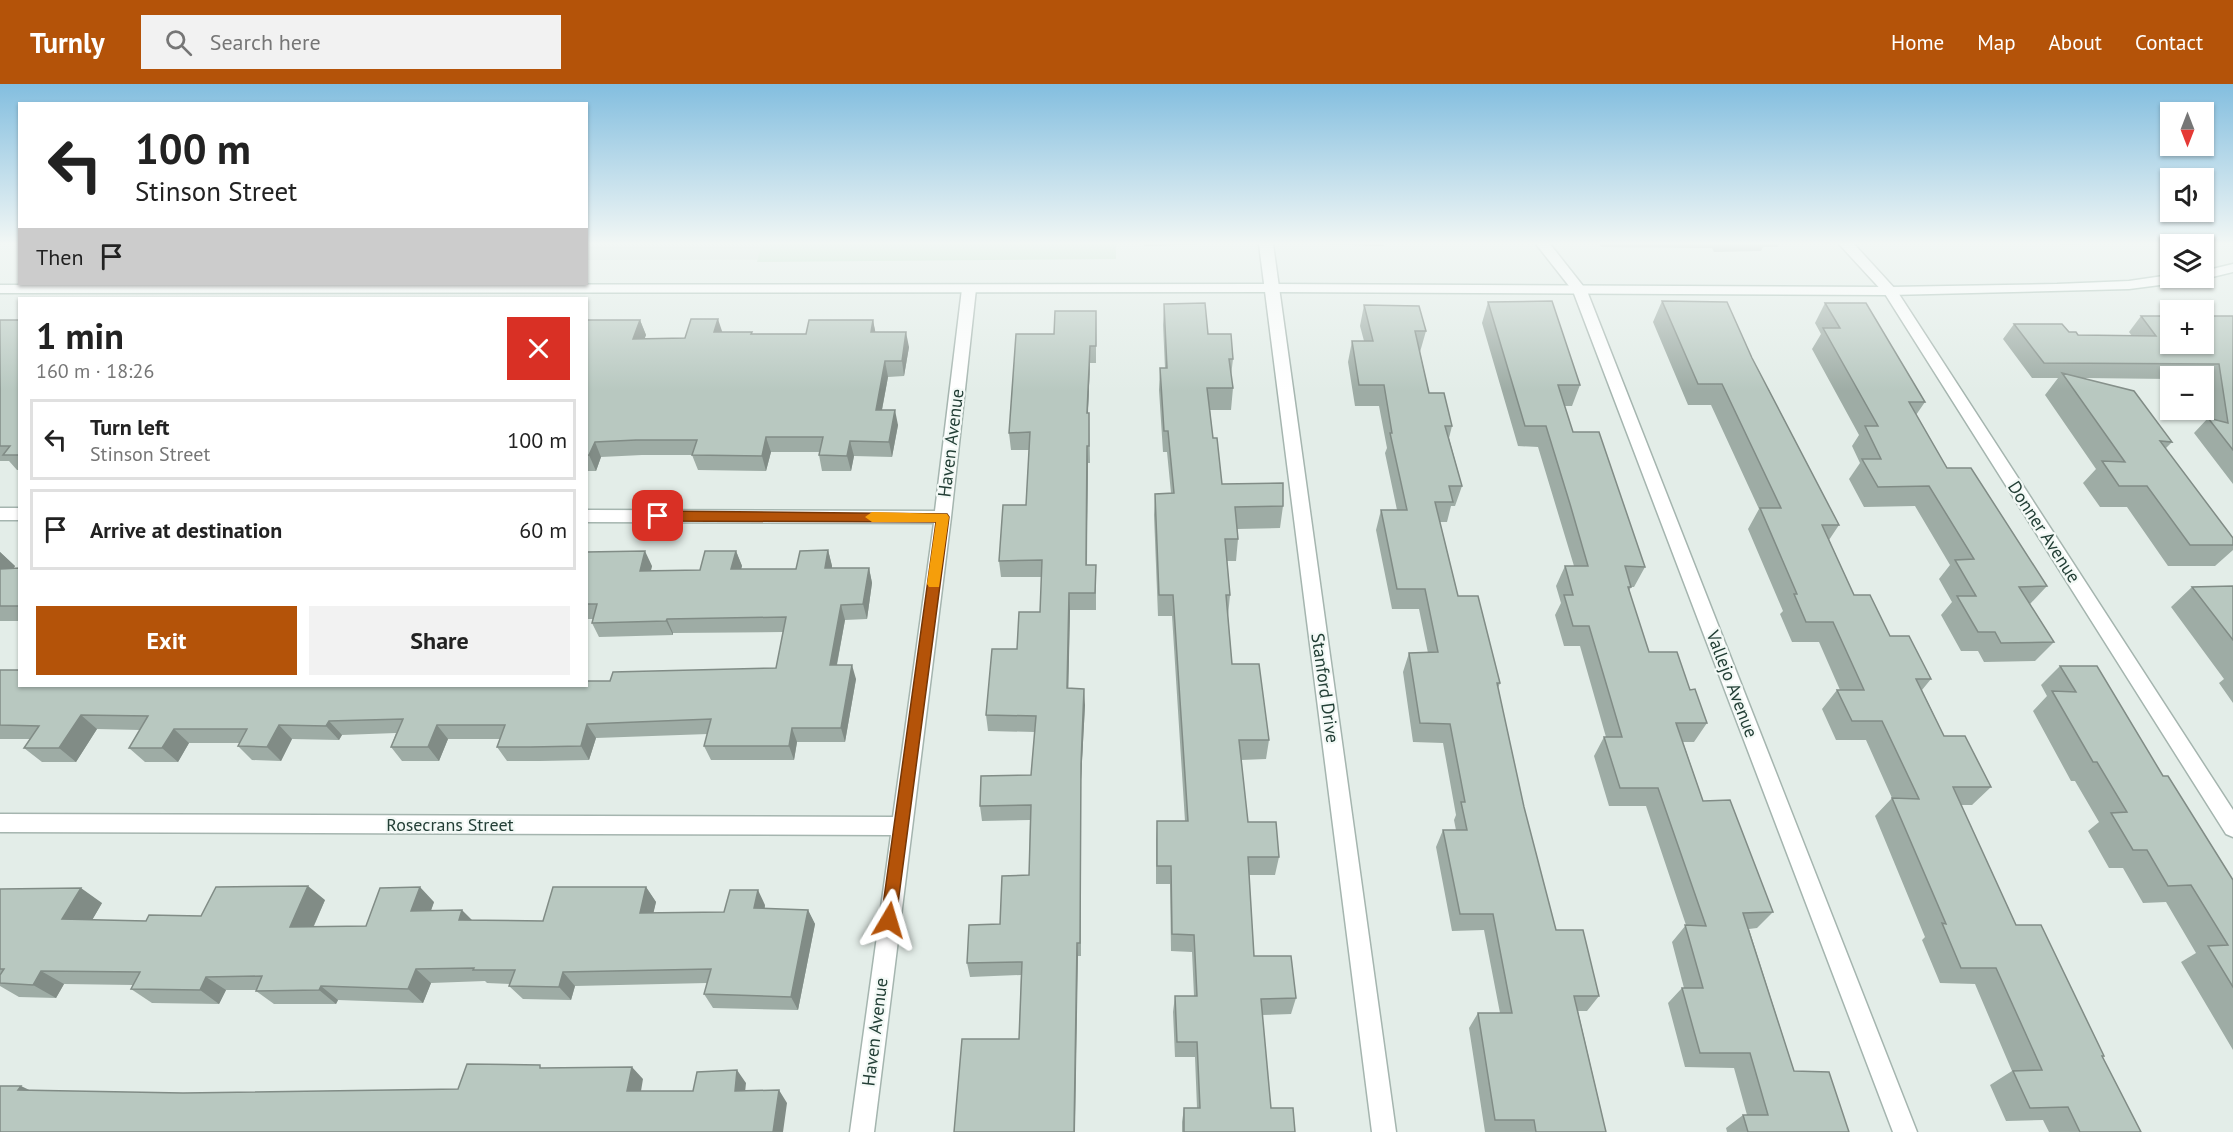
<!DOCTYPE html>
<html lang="en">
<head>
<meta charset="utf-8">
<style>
  body { margin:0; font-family:"PT Sans",sans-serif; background:#f2f2f2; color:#222; height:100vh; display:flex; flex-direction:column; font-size:22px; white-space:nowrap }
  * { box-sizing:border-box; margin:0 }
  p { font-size:20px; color:#767676 }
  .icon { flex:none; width:33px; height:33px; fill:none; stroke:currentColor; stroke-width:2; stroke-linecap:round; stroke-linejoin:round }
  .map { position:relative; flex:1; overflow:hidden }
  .sheet { position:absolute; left:18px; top:213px; width:570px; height:390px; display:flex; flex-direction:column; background:#fff; border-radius:0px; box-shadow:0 2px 4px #0004 }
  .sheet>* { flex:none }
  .hud { position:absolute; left:18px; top:18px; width:570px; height:183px; border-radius:0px; box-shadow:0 2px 4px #0004; background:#fff; color:#222; overflow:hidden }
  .needle { width:39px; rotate:180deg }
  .fabs { position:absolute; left:2160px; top:18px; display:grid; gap:12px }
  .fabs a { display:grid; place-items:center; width:54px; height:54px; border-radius:0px; background:#fff; box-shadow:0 2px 4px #0004; font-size:30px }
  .pin { position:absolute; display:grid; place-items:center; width:51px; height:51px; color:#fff; margin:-26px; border-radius:12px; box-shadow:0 3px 9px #0006 }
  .me { position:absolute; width:66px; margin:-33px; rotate:7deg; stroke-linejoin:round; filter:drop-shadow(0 0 4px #0008) }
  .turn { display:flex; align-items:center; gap:21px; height:126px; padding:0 18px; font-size:27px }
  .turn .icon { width:78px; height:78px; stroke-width:2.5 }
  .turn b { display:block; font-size:42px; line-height:51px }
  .then { display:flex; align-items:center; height:57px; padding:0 18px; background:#0003; gap:12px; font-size:22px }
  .round { display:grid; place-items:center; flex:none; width:63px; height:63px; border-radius:0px; background:#f2f2f2 }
  .overview { display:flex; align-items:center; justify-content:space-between; height:102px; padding:0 18px }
  h1 { font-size:36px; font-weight:700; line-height:45px }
  .action { display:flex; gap:12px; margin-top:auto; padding:12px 18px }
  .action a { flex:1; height:69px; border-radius:0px; background:#b45309; color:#fff; font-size:24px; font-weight:700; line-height:69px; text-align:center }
  .action a+a { background:#f2f2f2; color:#222 }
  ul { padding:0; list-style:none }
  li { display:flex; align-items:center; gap:18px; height:81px; margin:0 12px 9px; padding:0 6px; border:3px solid #e0e0e0; border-radius:0px }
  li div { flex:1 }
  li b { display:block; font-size:22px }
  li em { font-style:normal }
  header { display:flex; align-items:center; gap:36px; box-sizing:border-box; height:84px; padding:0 30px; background:#b45309; color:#fff }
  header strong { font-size:28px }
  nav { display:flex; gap:33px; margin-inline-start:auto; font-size:21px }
  .search { width:420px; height:54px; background:#f2f2f2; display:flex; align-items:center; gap:15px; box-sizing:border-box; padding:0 21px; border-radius:0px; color:#767676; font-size:22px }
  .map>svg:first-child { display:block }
</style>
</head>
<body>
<header>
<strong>Turnly</strong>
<div class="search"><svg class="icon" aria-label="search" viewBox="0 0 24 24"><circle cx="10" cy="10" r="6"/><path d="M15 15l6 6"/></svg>Search here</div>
<nav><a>Home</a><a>Map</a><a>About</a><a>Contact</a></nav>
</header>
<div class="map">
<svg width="2233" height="1048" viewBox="0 0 2233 1048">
  <rect width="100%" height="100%" fill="#e3ede8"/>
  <path fill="#d1ddd6" d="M586,160H1116V175L587,176Z"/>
  <path fill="#bcdec2" d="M762,160H1116V175L757,178Z"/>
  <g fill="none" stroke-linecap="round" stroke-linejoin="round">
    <g stroke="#a5b5af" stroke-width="3">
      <path id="street" d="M1259,160H1273L1396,1048H1372Z
        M1536,160H1550L1587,207L1917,1048H1893L1573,207Z
        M1839,160H1854L1897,207L2233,726V753L2226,750L1885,210Z
        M969,201L976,205L951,433L874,1048H850L891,751L0,748V730L893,733L934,439L586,438V426L935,427L962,205Z
        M0,424H20V436H0Z"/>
    </g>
    <g stroke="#a1b9af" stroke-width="3">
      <path id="secondary" d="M2233,180V188L2204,195L2199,194H2204V187Z
        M2170,191V194H2190L2183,198L2129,205L1890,211L1272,208L0,209V201L1272,200L1890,203L2057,200L2129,197Z"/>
    </g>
    <use href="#street" fill="#fff" fill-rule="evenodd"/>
    <use href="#secondary" fill="#fff" fill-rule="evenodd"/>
  </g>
  <path fill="#9eaca5" d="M1144,160H1212L1144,162Z
    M1314,160H1384V162Z
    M1600,160H1779L1778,163H1763L1761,167L1714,168L1712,164L1601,163Z
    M2048,160H2080V161Z
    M1662,217L1752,274L1839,441L1829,456L1854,511L1890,552L1931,595L1922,606L1944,652L1991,703L1972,721H1961L2016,841L2104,972L2102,973L2141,1048H2049L2043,1036L2006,1037L1990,1001L2012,987L1975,900L1940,899L1922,856L1925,853L1875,732L1892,714L1866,656H1836L1822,625L1837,606H1840L1819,558H1792L1780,530L1783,527L1748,445L1759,425L1711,321H1688L1653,238Z
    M1488,218L1580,301L1572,322H1564L1573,348L1645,483L1634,503H1631L1629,507L1649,568L1690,606L1707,639L1694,658H1683L1703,717L1773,828L1757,844L1749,845L1794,987L1849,1048H1727L1726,1044L1743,1031H1747L1734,984L1685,983L1668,919L1682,904H1684L1672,858L1686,841L1646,722H1609L1594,672L1604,653H1606L1580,562H1564L1555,531L1561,519L1556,502L1565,482H1574L1538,363L1518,362L1482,239Z
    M1825,219L1925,318L1916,331L1947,384L2047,502L2030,520L2054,558L2035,577L1984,578L1978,567H1961L1941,531L1952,518L1939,495L1950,481L1915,422L1864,423L1849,395L1860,379L1852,362L1859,351L1812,265L1821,250L1815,239Z
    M1164,220L1208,250L1233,275L1231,292L1233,304L1231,326H1210L1213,354L1222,400L1283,422L1280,444L1237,445L1238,455L1236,477H1227L1230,511L1228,532L1232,580L1269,656L1266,675L1241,676L1248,738L1279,773L1275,791H1249L1254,872L1296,914L1291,930L1262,931L1271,1024L1295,1048H1182V1038L1184,1024H1197L1195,973H1175L1173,928L1175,912H1194L1192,868L1171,867L1170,800H1156V756L1157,737H1185L1172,532H1158L1154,431L1155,410L1171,409L1167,368H1163L1159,306L1160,284H1165L1163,241Z
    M1364,221L1426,247L1420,268L1429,309L1452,342L1449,354L1462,402L1455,422H1451L1447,438H1440L1458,512L1500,599L1498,604L1524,723L1556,846L1599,912L1587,927H1578L1606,1048H1485L1469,944L1478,929H1500L1484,846L1452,847L1436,763L1443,746H1456L1454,736L1456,731L1443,659L1413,658L1403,588L1409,569H1428L1419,525H1392L1376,446L1381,426H1397L1385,369L1387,364L1379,322H1355L1348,278L1352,257H1364L1360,242Z
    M1096,227V279H1090L1088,329H1089L1090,379H1088L1087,481H1096V526H1070L1068,604L1085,621L1081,696V872H1078L1019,955L1021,891L970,893L967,879L1000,840L1029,791L1030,736L982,737L980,722L1031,691L1035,648L988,647L986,631L1017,565L1040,528L1042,493H1001L999,477L1026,421L1029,366H1011L1009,349L1054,250Z
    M2141,232H2233V400L2194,349L2208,334L2211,335L2206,295H2204V292H2170V295L2085,294L2172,358L2165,365L2233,454V466L2215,482H2168L2127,423H2100L2083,399L2096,385L2045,311L2058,294H2032L2003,255L2014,240L2069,248L2078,251L2132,252L2129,248Z
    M0,236H20V386H17L9,377H0Z
    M586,236H640L646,251L644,255L685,254L722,248H752V250H806L873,236L875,248L909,263L904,292L888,293L882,326L898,341L892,373L854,372L851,387H822L819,371V368H771L766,387L698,386L692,371H642L601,373L596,387H586Z
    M828,466L832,482V484H869L872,499L867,535L845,536L837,581L856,595L845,658H797L794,676H711L704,662L708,650L596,654L589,676L540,677H507L497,663L500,655H448L439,677H402L391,663L396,649L342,651L339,656L292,655L281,677L252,676L238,662L240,659H189L178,678H145L129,664L140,646L97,645L76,678H42L24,664L30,655H0V586L20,602L610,597L776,584L783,548L673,549V551L599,553L592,539L593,535H586V468L652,482L651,487L700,486L736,467L742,482L741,485H796Z
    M0,468L15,482L14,484H20V537H0Z
    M2233,502V619L2219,599L2224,595L2171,523L2192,503Z
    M2060,582L2163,692L2233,796V966L2181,878L2196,869L2166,818L2143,819L2123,784H2109L2088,747L2099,738L2075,697H2071L2033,627L2047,612L2041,601Z
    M646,803L656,818L653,829L724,828L765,821V825L808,826L815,840L798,926L713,924L704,910L707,899L575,902L571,916L523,915L509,902L510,900L487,899L485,897L431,899L423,919L338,916L336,920H274L256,907V906H226L219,920L152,919L131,905L133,901L64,900L56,914L19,913L0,902V805L102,819L92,836L146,837L201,832L325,816L314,842H366L434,818L431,826L471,836L543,837Z"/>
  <path fill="#818c86" d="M718,235L723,250L714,248Z
    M640,236L646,251L639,270L633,255Z
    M873,236L876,251L871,248Z
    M906,248L909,263L904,292L902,277Z
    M1090,262V279L1087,347V329Z
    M885,277L888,293L879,341L876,326Z
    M895,326L898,341L892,373L889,358Z
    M766,353L771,368L766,387L762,372Z
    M850,357L854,372L851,387L847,372Z
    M595,358L601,373L596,387L589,371Z
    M1087,362L1088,379L1086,498V481Z
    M828,466L832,482L829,499L825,484Z
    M645,467L652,482L646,502L640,487Z
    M736,467L742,482L737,500L731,485Z
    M0,468L15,482L3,500L0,497Z
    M869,484L872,499L867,535L863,520Z
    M1069,509L1070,526L1068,620L1067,604Z
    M841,521L845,536L834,595L830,581Z
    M667,535L673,549V551L666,537Z
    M852,581L856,595L845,658L841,644Z
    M1084,605L1085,621L1081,696V872V680Z
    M81,631L97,645L76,678L59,664Z
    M329,637L342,651L339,656L326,642Z
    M587,640L596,654L589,676L581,662Z
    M279,641L292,655L281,677L267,663Z
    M437,641L448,655L439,677L428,663Z
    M792,644L797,658L794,676L789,662Z
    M174,645L189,659L178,678L162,664Z
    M308,802L325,816L307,857L290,843Z
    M420,803L434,818L426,841L411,827Z
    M646,803L656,818L650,844L640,829Z
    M81,804L102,819L84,850L62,835Z
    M758,806L765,821L761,839L754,824Z
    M462,826L476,840L459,836Z
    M808,826L815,840L798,926L791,913Z
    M1077,859L1078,872L1075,1048H1074Z
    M416,885L431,899L423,919L408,905Z
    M41,887L64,900L56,914L33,901Z
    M563,888L575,902L571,916L559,903Z
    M206,893L226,906L219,920L200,906Z
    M321,902L338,916L336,920L319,906Z
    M632,983L643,995L639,1019L627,1007Z
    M737,986L746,999L744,1019L735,1007Z
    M21,1002L46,1014L18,1006Z
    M779,1006L787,1019L783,1048H773Z"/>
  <path fill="#b8c8c0" stroke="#818c86" stroke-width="1.5" d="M1552,217L1580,301H1558L1573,348H1599L1645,483L1625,482L1631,503H1628L1649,568H1677L1690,606L1695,605L1707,639H1676L1703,717L1730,716L1773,828L1743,829L1794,987L1829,988L1849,1048H1748L1743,1031H1768L1750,969H1700L1682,904H1703L1685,841L1706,842L1658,704H1620L1604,653H1622L1589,542H1573L1564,511H1573L1565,482H1588L1570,420L1546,342H1525L1488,218Z
    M1662,217L1727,218L1752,274L1839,441H1822L1854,511H1870L1890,552H1909L1931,595H1916L1944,652H1965L1991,703H1953L2016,841H2041L2104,972H2102L2141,1048H2080L2068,1023L2030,1024L2013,987L2042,986L1996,884H1961L1942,839L1946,840L1892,714L1919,715L1882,637H1852L1837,606H1864L1833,538H1806L1794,510H1797L1760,424H1781L1722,300H1698Z
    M1205,219L1208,250H1231L1233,275H1229L1233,304H1207L1213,354H1217L1222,400L1283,399V422L1235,423L1238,455H1225L1230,511H1226L1232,580H1259L1269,656H1239L1248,738H1276L1279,773H1248L1254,872H1291L1296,914L1261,915L1271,1024H1293L1295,1048H1184V1024H1200L1197,958H1177L1175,912H1197L1194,851L1172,850L1171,782H1157V737H1188L1173,511H1159L1155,410L1174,409L1168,347H1164L1160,284H1167L1164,220Z
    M1825,219H1866L1925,318H1909L1947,384H1971L2047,502L2019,503L2054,558L2001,559L1995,548H1978L1957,512H1976L1955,476L1974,475L1929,402L1878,403L1862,375H1881L1865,342H1878L1823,244H1840Z
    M1364,221L1419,222L1426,247H1415L1429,309H1444L1452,342H1445L1462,402H1449L1453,418H1435L1458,512H1478L1500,599H1497L1524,723L1556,846H1583L1599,912H1574L1606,1048H1536L1534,1036H1495L1478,929H1512L1493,830H1460L1443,746H1467L1461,718H1465L1450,640L1420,639L1409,569L1438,568L1425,505H1397L1381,426H1407L1390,349H1392L1384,301H1359L1352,257H1373Z
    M1055,227H1096V262H1090L1087,329H1089V362H1087L1086,481H1096L1095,509H1069L1067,604L1084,605L1081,680L1080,859H1077L1074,1048H954L962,955H1019L1022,878L967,879L969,841L1000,840L1002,792L1029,791L1031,721L980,722L981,692L1031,691L1036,632L986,631L992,565H1017L1019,528H1040L1042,476L999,477L1003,421H1026L1030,348L1009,349L1016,250H1054Z
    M2141,232H2170V260H2204V232H2233V366L2208,334L2228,339L2219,280L2044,279L2014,240H2062L2069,248H2076L2078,251L2156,252Z
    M691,235H718L714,248H752L751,250H806L809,236H873L871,248H906L902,277H885L876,326H895L889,358L850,357L847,372L819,371L823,353H766L762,372L692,371L697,356H636L595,358L589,371L586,372V236H640L633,255L685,254Z
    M0,236H20V371H3L10,362H0Z
    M2062,289L2134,307L2172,358L2160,357L2233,454V461H2190L2147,402H2119L2102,377L2125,378Z
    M828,466L825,484H869L863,520L841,521L830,581H852L841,644H792L789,662H704L711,635L587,640L581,662L531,663H497L505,641H437L428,663H391L403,635L329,637L326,642L279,641L267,663L238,662L247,645H174L162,664H129L148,632L81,631L59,664H24L39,642L0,641V586H20V602H586V597H610L613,588L776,584L786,533L667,535L666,537L592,539L597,520H586V468L645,467L640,487L700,486L705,467H736L731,485H796L800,467Z
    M20,484V522H0V485Z
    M2233,502V556L2192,503Z
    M2060,582H2097L2163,692H2168L2233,796V903L2208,862L2228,861L2191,801L2168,802L2147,766H2133L2111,729L2127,728L2097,678H2093L2052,607L2076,608Z
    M308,802L290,843L366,842L380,804L420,803L411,827L462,826L459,836L543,837L553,803H646L640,829L724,828L730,806H758L754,824L808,826L791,913L704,910L711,885L563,888L559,903L509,902L515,886H473L474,884L416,885L408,905L321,902L319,906L256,907L262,892L206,893L200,906L131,905L140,888L41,887L33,901L0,899V891L4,885H0V805L81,804L62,835L146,837L149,831L201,832L216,803Z
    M467,980L540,981V984L632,983L627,1007H693L697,988L737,986L735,1007L779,1006L773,1048H0V1002H21L18,1006L183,1009L458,1005Z"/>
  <linearGradient id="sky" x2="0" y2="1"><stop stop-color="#83bedf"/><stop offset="0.52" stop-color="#f2f7f5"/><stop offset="1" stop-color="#f2f7f5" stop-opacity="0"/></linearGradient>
  <rect width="2233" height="307" fill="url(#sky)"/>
  <path fill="#b45309" stroke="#753606" stroke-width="1.5" d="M658,427L947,430L949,433L895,842L889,844L883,842L881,836L936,438L658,437L651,432Z"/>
  <path fill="#f59e0b" d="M872,428L947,430L949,433L939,503H929L927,500L936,438H872L865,433Z"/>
  <g text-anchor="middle" stroke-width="4.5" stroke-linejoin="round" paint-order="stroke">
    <g font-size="18" fill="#223e35" stroke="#f3f9f6">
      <text transform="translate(951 359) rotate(-83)" y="6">Haven Avenue</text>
      <text transform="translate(2044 448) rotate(57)" y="6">Donner Avenue</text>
      <text transform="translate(1732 600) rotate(69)" y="6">Vallejo Avenue</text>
      <text transform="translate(1325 604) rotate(82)" y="6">Stanford Drive</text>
      <text x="450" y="747">Rosecrans Street</text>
      <text transform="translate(875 948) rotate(-83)" y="6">Haven Avenue</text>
    </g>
  </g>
</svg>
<div class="fabs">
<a><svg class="needle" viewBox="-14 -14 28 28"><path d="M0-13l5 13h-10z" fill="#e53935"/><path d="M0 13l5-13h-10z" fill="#767676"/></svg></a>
<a><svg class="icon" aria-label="sound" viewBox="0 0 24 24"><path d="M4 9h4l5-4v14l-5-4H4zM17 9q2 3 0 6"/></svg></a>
<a><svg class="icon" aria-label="layers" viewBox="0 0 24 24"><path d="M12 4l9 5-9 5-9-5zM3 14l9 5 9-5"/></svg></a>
<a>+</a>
<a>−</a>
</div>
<div class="pin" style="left:658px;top:432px;background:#d93025"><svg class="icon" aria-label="arrive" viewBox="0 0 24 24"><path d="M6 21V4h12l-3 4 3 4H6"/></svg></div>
<svg class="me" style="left:889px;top:836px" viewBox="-20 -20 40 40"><path d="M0-17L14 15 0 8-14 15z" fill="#b45309" stroke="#fff" stroke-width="4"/></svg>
<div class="hud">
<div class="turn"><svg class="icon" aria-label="left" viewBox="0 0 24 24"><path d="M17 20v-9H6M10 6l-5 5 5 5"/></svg><div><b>100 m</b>Stinson Street</div></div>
<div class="then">Then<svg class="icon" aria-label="arrive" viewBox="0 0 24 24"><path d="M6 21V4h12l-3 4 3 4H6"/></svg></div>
</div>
<section class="sheet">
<div class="overview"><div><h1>1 min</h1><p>160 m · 18:26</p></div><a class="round" style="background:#d93025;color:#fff"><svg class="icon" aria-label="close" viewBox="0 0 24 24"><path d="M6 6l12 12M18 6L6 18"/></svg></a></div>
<ul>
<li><svg class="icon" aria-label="left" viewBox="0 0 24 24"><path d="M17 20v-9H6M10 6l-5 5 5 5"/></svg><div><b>Turn left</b><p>Stinson Street</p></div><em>100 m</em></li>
<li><svg class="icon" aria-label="arrive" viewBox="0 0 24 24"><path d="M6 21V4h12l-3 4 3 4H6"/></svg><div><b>Arrive at destination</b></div><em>60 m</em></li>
</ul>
<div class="action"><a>Exit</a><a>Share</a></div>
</section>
</div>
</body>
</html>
